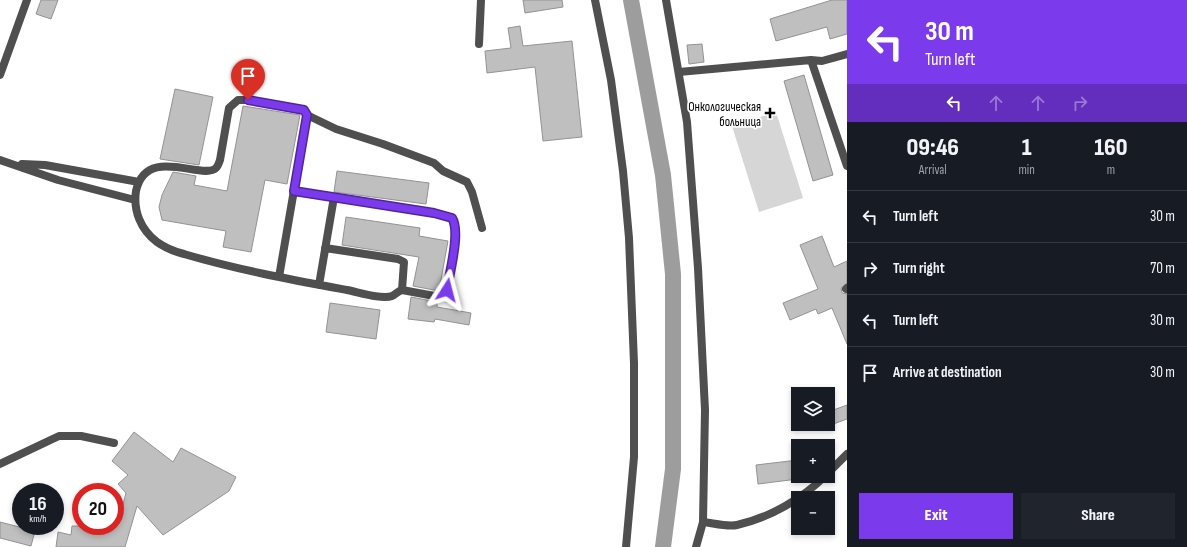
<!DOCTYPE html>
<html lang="en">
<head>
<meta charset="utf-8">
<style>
  body { margin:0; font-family:"Sofia Sans Condensed",sans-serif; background:#20242c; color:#f1f3f6; height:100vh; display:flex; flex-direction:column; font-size:15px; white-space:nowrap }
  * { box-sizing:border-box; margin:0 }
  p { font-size:13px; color:#9ea1a6 }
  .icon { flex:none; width:22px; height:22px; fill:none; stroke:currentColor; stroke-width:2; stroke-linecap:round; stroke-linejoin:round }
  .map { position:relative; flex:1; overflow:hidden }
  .side { display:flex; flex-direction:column; background:#171b24; width:340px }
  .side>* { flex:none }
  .hud { background:#7c3aed; color:#fff; overflow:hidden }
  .tools { position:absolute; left:791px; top:387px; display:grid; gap:8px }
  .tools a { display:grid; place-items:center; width:44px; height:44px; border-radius:0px; background:#171b24; box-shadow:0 2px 6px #0003; font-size:20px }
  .speed { position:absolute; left:12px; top:483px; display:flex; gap:8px; font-size:20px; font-weight:700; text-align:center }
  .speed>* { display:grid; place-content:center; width:52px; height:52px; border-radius:50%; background:#171b24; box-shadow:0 2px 6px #0003; line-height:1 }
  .speed small { font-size:10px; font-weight:400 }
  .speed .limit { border:6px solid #d22; background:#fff; color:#111 }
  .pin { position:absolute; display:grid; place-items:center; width:34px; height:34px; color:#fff; margin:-41px -17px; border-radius:50% 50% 50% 0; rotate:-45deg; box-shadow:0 0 4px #0007 }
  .pin .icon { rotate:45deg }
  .me { position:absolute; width:44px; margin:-22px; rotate:9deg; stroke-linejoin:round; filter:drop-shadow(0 0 3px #0008) }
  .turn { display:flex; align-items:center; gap:14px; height:84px; padding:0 12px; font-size:18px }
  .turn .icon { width:52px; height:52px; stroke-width:2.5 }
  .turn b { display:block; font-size:28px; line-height:34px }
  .lanes { display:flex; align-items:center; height:38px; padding:0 12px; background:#0003; justify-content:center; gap:20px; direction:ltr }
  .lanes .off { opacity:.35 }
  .eta { display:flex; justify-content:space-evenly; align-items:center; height:68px; text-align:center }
  .eta b { font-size:24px; font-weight:800; line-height:28px }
  .cta { display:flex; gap:8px; margin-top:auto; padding:8px 12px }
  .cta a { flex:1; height:46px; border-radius:0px; background:#7c3aed; color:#fff; font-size:16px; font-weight:800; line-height:46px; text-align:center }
  .cta a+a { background:#20242c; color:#f1f3f6 }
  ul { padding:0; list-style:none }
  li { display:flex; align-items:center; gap:12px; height:52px; padding:0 12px; border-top:1px solid #363941 }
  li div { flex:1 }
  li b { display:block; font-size:15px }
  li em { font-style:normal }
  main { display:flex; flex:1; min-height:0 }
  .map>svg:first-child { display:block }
</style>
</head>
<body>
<main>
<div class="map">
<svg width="847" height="547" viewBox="0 0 847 547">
  <rect width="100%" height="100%" fill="#fff"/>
  <path fill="#d6d6d6" d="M776,112L803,198L759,212L732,126Z"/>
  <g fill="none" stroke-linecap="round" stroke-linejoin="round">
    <path stroke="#9d9d9d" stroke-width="16" d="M631,0L663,175L673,274V469L663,547"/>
  </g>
  <path fill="#bfbfbf" stroke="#939393" d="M41,0H58L51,19L36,14Z
    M523,0H562L563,7L525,13Z
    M832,0H847V34L830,39L827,27L776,41L770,19Z
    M520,26L523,46L572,41L582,137L543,141L535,67L487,73L485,51L511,48L508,28Z
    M702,44L704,62L689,64L687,45Z
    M804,75L833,175L813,181L784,81Z
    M175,89L213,97L199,165L160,159Z
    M243,106L300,115L287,184L265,180L251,252L223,247L226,231L162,220L159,207L162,195L173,172L196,176L194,185L227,191Z
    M337,171L429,183L426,204L334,192Z
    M346,217L420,228L419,236L448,241L439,291L413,286L419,257L342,245Z
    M822,236L834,267L847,261V283L841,288L842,293L847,294V344L832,308L818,314L816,309L790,320L783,303L818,289L800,245Z
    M411,297L437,302V307L471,313L469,325L435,319L434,322L408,319Z
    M330,303L380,310L376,339L326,332Z
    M847,405V419L828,426V412Z
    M134,432L173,462L181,448L236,477L229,491L163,535L137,506L125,547H56L58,532L71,535L72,526H117L126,493L118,484L128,475L112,461Z
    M798,460V479L758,484L756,465Z
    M0,522L35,531L31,546L0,538Z"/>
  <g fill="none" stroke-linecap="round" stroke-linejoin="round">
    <path stroke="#4f4f4f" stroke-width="8" d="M479,44L481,0
      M811,60L847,166
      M679,72L811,60L822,61L847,54
      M0,75L27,0
      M307,115L336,129L383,144L434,163L443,171L467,182L472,192L482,228
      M0,160L58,180L135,200
      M22,164L45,165L139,182
      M325,248L398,259L404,262L402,290
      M279,277L307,115L304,110L248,100H238L229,108L220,160C219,163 218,166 216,168C203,181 146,144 136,191C133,211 141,230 157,242C164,247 176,252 184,254C238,270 293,280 347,290C358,292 382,300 392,296C395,295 398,291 402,290L440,297L444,296L447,290C449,274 461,232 452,218L434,213L294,191
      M319,285L334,197
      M846,289L847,288
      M0,464L59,436H81L114,443"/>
    <path stroke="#4f4f4f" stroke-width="8" d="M595,0L611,80L623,171L629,238L634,363V457L626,547
      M666,0L687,122L698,268L705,410L703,522L696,547
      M828,473L847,454
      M703,522C713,523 727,527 737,525C769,518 802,499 825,476"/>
  </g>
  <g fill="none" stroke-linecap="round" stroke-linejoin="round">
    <g stroke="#51269a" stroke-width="10">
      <path id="route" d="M248,100L304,110L307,115L294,191L434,213L452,218C461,232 449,274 447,290"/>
    </g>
    <use href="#route" stroke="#7c3aed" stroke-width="7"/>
  </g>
  <path fill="#000" stroke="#fff" stroke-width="1.5" d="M768 107h4v4h4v4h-4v4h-4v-4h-4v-4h4z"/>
  <g text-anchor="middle" stroke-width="3.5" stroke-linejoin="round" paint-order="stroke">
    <g font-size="13" fill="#000" stroke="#fff" text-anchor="end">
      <text x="761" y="111">Онкологическая<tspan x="761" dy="15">больница</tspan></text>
    </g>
  </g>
</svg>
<div class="tools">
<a><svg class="icon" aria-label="layers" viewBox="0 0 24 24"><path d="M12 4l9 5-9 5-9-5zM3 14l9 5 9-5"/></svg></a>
<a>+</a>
<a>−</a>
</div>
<div class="speed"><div>16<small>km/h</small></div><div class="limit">20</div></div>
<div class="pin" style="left:248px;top:100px;background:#d93025"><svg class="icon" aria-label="arrive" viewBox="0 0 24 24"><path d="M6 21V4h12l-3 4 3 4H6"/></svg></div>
<svg class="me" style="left:447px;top:290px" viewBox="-20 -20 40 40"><path d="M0-17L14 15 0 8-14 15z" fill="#7c3aed" stroke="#fff" stroke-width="4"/></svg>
</div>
<section class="side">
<div class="hud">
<div class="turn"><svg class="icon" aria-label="left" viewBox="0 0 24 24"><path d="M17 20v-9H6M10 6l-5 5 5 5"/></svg><div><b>30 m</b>Turn left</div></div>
<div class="lanes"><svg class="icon" aria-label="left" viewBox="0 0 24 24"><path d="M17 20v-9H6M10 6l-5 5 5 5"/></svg><svg class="icon off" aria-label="ahead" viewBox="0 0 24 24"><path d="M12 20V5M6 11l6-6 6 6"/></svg><svg class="icon off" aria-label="ahead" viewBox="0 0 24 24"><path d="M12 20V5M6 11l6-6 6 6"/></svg><svg class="icon off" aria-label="right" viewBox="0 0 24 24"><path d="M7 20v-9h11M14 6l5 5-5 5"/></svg></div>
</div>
<div class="eta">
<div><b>09:46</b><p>Arrival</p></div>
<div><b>1</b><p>min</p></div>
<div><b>160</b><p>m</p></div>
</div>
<ul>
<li><svg class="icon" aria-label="left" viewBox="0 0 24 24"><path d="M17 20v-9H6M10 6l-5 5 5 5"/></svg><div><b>Turn left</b></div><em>30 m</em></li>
<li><svg class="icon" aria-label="right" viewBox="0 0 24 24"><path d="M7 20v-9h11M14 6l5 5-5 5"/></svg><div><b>Turn right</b></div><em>70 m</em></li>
<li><svg class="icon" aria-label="left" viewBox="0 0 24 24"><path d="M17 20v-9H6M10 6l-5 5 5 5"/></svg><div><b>Turn left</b></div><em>30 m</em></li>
<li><svg class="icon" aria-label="arrive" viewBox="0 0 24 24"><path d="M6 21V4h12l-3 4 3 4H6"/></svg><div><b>Arrive at destination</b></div><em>30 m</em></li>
</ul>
<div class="cta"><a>Exit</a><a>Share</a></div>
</section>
</main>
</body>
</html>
